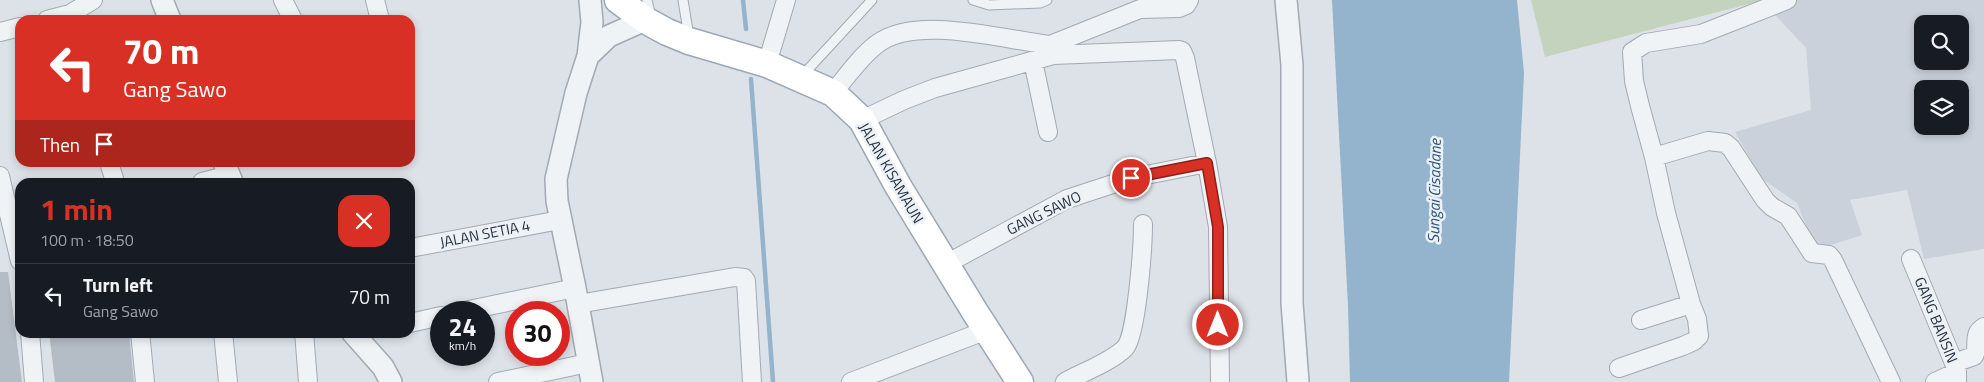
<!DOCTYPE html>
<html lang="en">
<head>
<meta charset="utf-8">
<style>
  body { margin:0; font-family:"Titillium Web",sans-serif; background:#20242c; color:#f1f3f6; height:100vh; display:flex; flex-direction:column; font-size:19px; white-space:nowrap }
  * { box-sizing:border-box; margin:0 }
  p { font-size:16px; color:#9ea1a6 }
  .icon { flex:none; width:28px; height:28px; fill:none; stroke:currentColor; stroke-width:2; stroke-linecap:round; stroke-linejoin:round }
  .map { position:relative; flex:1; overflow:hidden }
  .details { position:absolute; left:15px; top:178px; width:400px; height:160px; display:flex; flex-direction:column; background:#171b24; border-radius:15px; box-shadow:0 2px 8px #0003 }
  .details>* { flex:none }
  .guide { position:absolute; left:15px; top:15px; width:400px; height:152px; border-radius:15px; box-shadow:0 2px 8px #0003; background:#d93025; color:#fff; overflow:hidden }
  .controls { position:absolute; left:1914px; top:15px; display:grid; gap:10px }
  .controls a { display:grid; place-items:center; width:55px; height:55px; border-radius:10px; background:#171b24; box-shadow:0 2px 8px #0003; font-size:25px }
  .speed { position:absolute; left:430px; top:301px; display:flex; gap:10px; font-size:25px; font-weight:700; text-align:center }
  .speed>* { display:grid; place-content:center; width:65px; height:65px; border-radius:50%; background:#171b24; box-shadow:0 2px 8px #0003; line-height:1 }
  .speed small { font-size:12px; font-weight:400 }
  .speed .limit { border:8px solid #d22; background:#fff; color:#111 }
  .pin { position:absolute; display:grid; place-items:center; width:42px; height:42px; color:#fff; margin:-21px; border:2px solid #fff; border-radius:50%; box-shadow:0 1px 5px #0007 }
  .me { position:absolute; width:55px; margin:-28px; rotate:0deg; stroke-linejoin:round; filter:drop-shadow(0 0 4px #0008) }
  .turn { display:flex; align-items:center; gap:18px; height:105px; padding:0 25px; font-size:22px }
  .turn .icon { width:65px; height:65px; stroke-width:2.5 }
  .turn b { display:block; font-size:35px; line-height:42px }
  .then { display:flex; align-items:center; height:48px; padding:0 25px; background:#0003; gap:10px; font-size:19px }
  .round { display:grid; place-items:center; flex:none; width:52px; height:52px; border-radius:15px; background:#20242c }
  .headline { display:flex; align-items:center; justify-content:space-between; height:85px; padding:0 25px }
  h1 { font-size:30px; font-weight:700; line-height:38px; color:#d93025 }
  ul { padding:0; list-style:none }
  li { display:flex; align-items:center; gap:15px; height:65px; padding:0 25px; border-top:1px solid #363941 }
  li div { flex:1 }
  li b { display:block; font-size:19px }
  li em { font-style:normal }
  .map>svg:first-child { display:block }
</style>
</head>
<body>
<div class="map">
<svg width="1984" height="382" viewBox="0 0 1984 382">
  <rect width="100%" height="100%" fill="#dde2e8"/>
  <path fill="#cbd1db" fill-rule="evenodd" d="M1764,0H1984V249L1924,259L1907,190L1850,200L1862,235L1816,250L1797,203L1761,178L1735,132L1811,110L1806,48L1762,1ZM1922,24H1960V61H1922ZM1922,89H1960V126H1922Z"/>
  <path fill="#c4d3bd" d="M1531,0H1764L1545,57Z"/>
  <path fill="#94b3cc" d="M1332,0H1517L1524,73L1509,382H1350L1348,306Z"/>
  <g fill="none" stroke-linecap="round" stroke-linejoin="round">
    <path stroke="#94b3cc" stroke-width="4.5" d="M743,0L746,29
      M751,79L773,382"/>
  </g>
  <path fill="#b4bcc6" d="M0,272H8L22,382H0Z
    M49,332H129L134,382H55Z"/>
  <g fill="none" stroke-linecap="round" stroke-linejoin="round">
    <g stroke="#a2a9b2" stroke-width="11">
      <path id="service" d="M647,0L651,17
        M683,0L689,37
        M973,0L989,5L1040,3L1047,0
        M801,77L872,0"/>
    </g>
    <g stroke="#a2a9b2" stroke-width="20">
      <path id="minor" d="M283,0L293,20
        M375,0L380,20
        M47,20L70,14L93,0
        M0,32L20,27
        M1050,45L1140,9L1179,8L1186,5L1189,0
        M1033,61L1048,132
        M767,64L786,0
        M833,93C847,76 860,57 877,44C917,14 1004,40 1050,45L1053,55
        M862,120L904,100L935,88L1053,55L1179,50L1182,51L1185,58L1207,163L1218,227L1220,382
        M1654,157L1708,141L1725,143L1731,148L1765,200L1772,207L1788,216L1812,253L1829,255L1833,260L1891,382
        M109,162L115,182
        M0,176L20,261
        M202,182L229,175
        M410,248L560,220
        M1911,259L1954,363L1957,372V382
        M946,264L1067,199L1131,178L1207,163
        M578,304L735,277L744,278L746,281L752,382
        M459,312L575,288
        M1641,320L1691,304
        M410,323L441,316
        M30,332L34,382
        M140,332L145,382
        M223,332L228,382
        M304,332L308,382
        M1954,363L1974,356C1980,345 1971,335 1984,327
        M1619,368L1683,346L1694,341L1699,336L1697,319L1691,304L1666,213L1654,157L1640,106L1634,81L1632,52L1646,43L1701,34L1787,0
        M498,382L588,363
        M851,382L987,330
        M1065,382C1083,372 1111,362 1125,348C1137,335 1143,244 1143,224
        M1935,382L1957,372"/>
    </g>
    <g stroke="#a2a9b2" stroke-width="24">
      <path id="tertiary" d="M162,0L170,20
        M590,0L592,22L588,56L576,93L556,179L557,201L575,288L592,382
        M1286,0L1292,65V303L1298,382
        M588,56L609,36L645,20
        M224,162L232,182
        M352,332L383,367L391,382"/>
    </g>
    <g stroke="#9ba7b5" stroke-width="29">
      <path id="primary" d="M618,0L645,20L667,32L689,41L767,64L833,93L862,120L898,186L975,312L1020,382"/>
    </g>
    <use href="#service" stroke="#f0f3f6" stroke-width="9"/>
    <use href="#minor" stroke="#f0f3f6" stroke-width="18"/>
    <use href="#tertiary" stroke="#f0f3f6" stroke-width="21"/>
    <use href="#primary" stroke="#fff" stroke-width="26"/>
  </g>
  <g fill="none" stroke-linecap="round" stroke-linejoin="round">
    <g stroke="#8d1f18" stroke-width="12">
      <path id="route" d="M1131,178L1207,163L1218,227V325"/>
    </g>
    <use href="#route" stroke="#d93025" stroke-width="9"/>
  </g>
  <g text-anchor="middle" stroke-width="5" stroke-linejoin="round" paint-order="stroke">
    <g font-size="15" fill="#253140" stroke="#ecf1f6">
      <text transform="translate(891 173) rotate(60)" y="5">JALAN KISAMAUN</text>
      <text transform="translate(1044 213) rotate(-26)" y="5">GANG SAWO</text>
      <text transform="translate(485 234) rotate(-11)" y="5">JALAN SETIA 4</text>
      <text transform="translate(1936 320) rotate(68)" y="5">GANG BANSIN</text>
    </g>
    <g font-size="16" font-style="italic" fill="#2c5378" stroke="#ecf1f6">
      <text transform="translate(1434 191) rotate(-89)" y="6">Sungai Cisadane</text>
    </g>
  </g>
</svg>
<div class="controls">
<a><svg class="icon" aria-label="search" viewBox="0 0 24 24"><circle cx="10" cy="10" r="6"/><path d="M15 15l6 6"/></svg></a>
<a><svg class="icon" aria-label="layers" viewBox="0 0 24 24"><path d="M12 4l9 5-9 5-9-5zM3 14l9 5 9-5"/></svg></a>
</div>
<div class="speed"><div>24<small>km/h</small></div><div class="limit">30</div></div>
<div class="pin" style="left:1131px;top:178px;background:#d93025"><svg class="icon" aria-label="arrive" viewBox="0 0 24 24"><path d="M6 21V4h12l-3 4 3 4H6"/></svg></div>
<svg class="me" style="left:1218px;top:325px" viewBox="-20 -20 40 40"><circle r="17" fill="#d93025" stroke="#fff" stroke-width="3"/><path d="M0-11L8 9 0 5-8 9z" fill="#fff"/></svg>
<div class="guide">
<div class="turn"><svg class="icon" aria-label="left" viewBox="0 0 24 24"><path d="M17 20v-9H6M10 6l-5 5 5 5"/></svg><div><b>70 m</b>Gang Sawo</div></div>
<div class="then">Then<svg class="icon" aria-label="arrive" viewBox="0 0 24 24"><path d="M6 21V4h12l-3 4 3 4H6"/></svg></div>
</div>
<section class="details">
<div class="headline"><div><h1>1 min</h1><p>100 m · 18:50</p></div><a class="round" style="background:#d93025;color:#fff"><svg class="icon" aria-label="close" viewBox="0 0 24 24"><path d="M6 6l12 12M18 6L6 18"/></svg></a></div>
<ul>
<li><svg class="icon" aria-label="left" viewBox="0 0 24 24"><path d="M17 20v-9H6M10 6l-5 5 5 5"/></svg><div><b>Turn left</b><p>Gang Sawo</p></div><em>70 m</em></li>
</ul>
</section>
</div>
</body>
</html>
